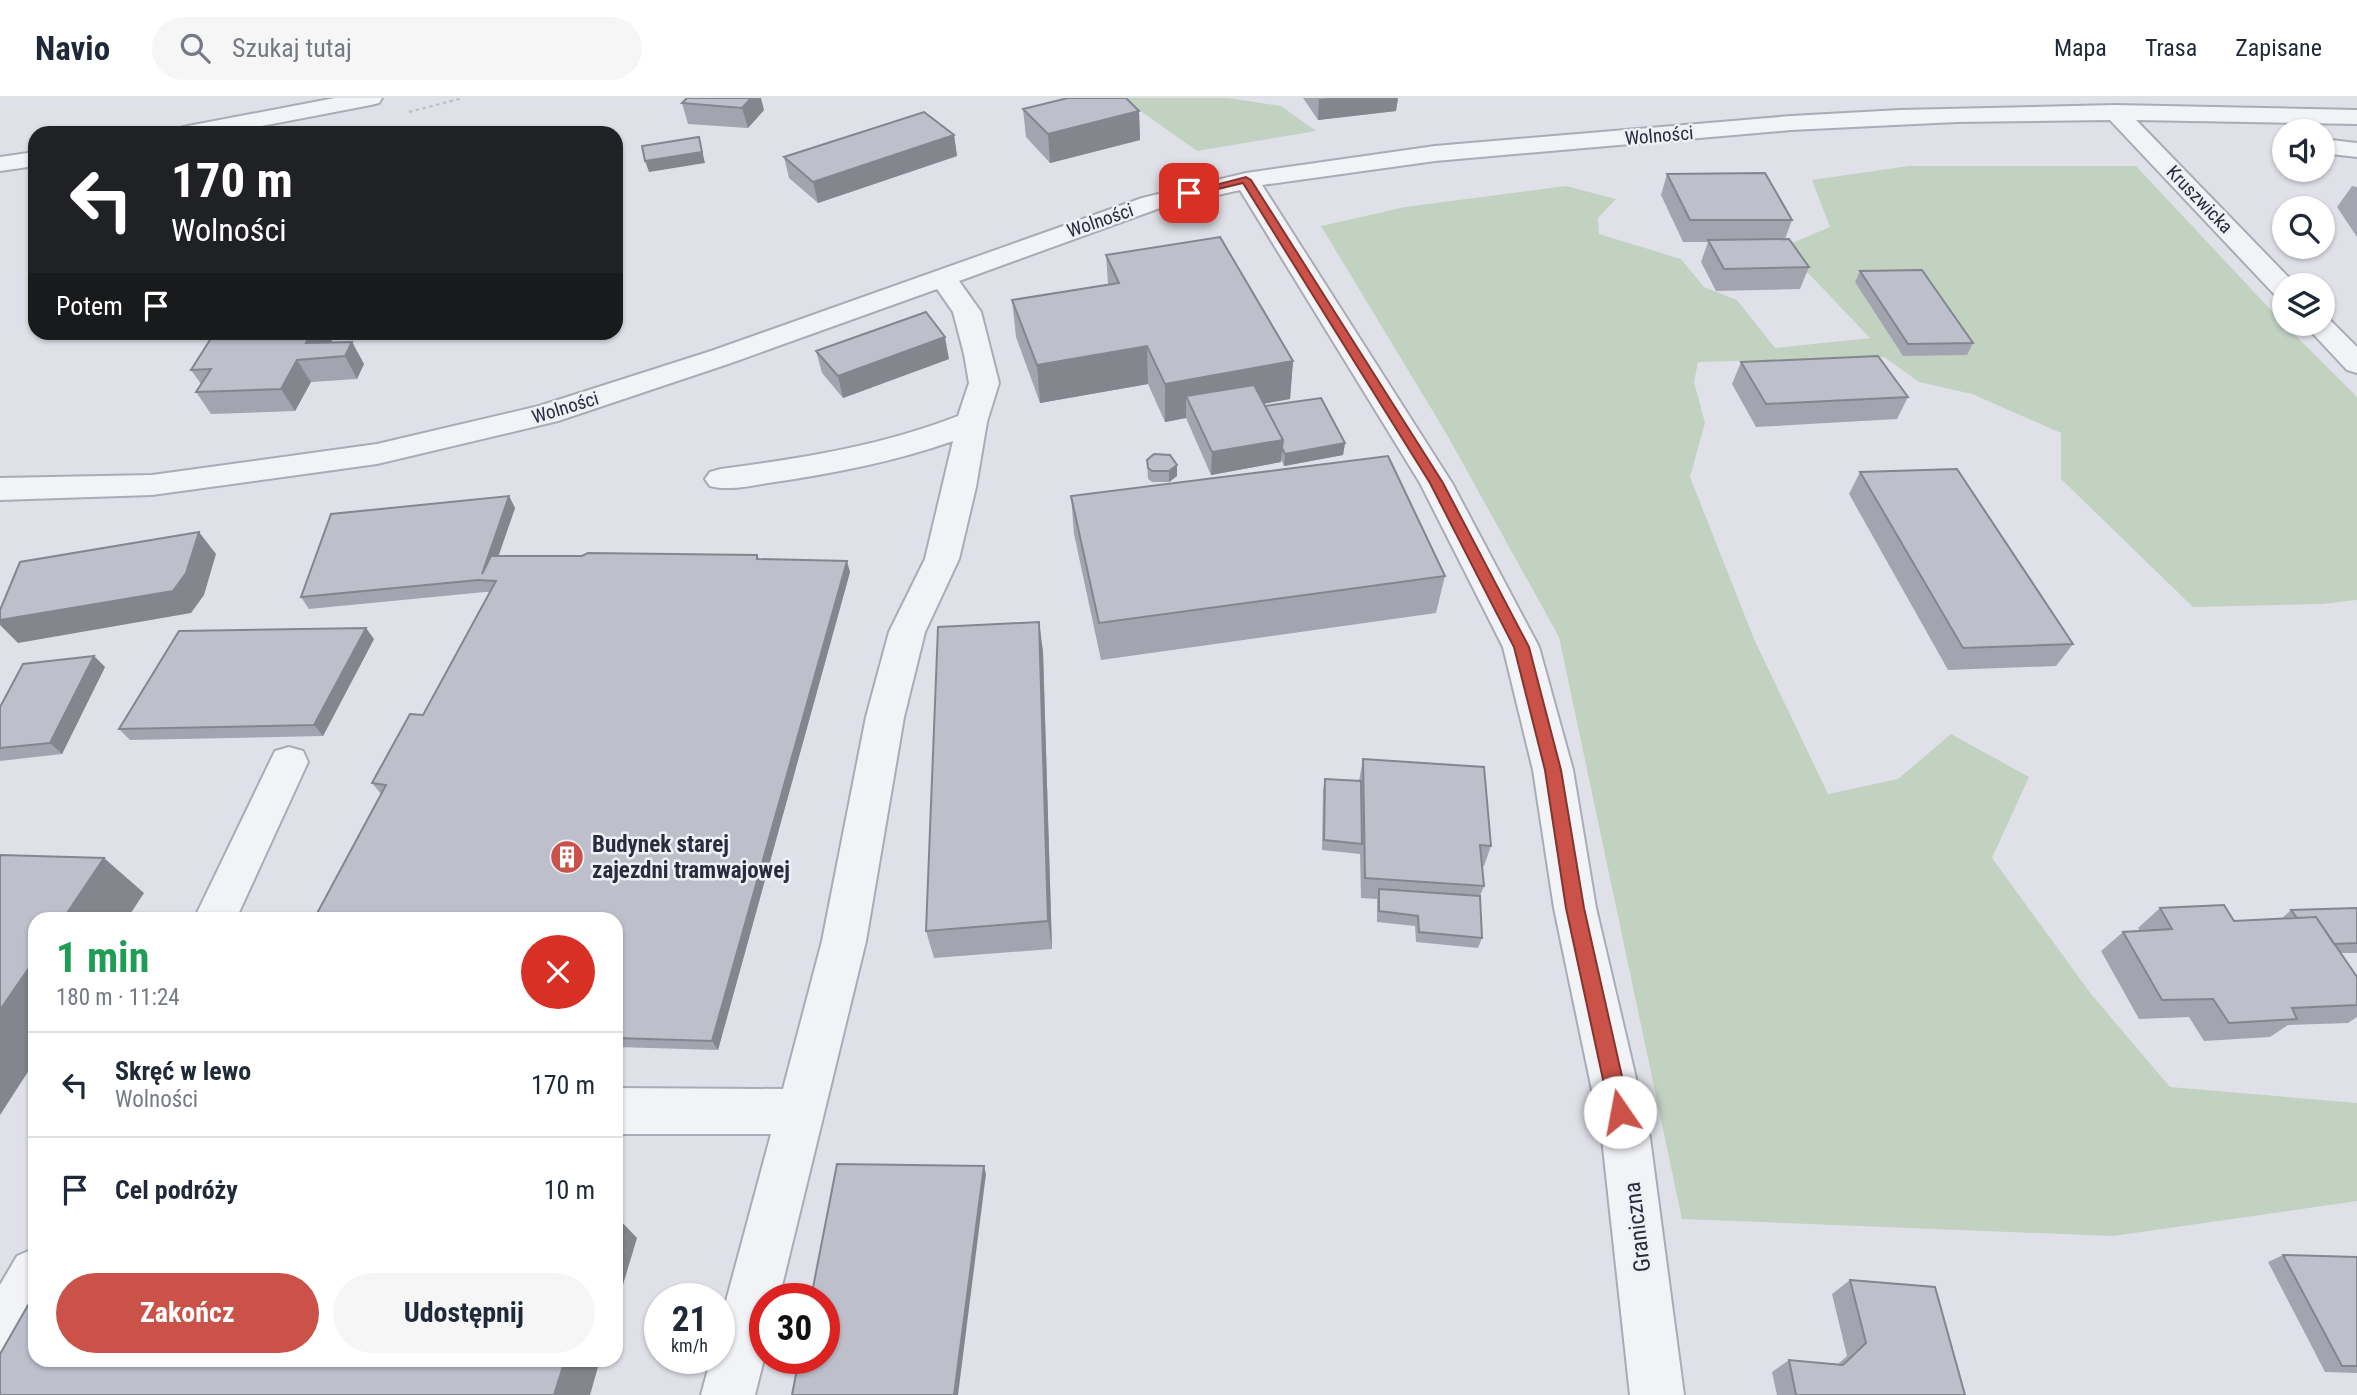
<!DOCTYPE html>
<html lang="pl">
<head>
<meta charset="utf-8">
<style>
  body { margin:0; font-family:"Roboto Condensed",sans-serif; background:#f6f6f7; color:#1f2937; height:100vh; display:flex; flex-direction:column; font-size:26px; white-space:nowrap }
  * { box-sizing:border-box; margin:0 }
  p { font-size:23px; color:#747a83 }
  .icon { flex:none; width:38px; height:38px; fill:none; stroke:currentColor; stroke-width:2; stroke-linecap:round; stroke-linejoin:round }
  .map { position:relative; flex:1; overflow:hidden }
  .side { position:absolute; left:28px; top:814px; width:595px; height:455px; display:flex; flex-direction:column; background:#fff; border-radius:21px; box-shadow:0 2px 5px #0004 }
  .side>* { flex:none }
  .top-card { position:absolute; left:28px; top:28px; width:595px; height:214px; border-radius:21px; box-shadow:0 2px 5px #0004; background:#202124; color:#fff; overflow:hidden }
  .controls { position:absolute; left:2272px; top:21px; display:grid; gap:14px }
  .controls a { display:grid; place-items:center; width:63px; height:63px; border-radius:50%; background:#fff; box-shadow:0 2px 5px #0004; font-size:35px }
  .speed { position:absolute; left:644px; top:1185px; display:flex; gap:14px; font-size:35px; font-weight:700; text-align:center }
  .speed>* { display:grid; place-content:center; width:91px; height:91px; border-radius:50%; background:#fff; box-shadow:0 2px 5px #0004; line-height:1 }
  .speed small { font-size:18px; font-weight:400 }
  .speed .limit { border:10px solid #d22; background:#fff; color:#111 }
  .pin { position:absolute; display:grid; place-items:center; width:60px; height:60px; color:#fff; margin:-30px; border-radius:14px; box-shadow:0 4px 10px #0006 }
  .me { position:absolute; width:77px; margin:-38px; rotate:348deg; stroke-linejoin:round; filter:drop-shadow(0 0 5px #0008) }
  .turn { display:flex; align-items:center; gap:24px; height:147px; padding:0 28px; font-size:32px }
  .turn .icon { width:91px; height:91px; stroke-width:2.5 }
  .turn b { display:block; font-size:49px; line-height:60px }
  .then { display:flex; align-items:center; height:66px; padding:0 28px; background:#0003; gap:14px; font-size:26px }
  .round { display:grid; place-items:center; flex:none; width:74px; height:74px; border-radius:37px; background:#f6f6f7 }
  .head { display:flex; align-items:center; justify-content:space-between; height:119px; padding:0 28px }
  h1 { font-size:42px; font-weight:700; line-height:52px; color:#1e9e55 }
  .button { display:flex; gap:14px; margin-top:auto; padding:14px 28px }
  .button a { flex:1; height:80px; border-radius:42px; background:#ca5248; color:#fff; font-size:28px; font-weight:700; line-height:80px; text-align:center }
  .button a+a { background:#f6f6f7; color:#1f2937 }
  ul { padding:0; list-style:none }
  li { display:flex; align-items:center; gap:21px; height:105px; padding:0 28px; border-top:2px solid #e0e1e3 }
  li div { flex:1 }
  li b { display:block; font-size:26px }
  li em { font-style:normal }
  header { display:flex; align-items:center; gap:42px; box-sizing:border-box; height:98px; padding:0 35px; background:#fff; border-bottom:2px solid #e0e1e3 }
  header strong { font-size:33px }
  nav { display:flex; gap:38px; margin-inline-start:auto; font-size:24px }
  .search { width:490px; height:63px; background:#f6f6f7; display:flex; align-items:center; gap:18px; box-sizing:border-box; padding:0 24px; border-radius:38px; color:#747a83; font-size:26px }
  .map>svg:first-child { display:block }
</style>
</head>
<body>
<header>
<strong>Navio</strong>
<div class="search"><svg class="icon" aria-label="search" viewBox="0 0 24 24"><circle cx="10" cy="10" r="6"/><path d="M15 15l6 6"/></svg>Szukaj tutaj</div>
<nav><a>Mapa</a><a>Trasa</a><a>Zapisane</a></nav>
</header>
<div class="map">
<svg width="2357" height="1297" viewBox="0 0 2357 1297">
  <rect width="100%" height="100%" fill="#e0e1e8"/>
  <path fill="#c1d2c1" d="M1122,0H1228L1281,8L1316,33L1197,53Z
    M1909,68H2136L2284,226L2357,299V502L2322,506L2193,509L2061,381V335L1972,296L1919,284L1884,259L1698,264L1694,284L1705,325L1690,379L1754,541L1828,696L1898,681L1951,636L2029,679L1992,760L2091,896L2170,989L2357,1005V1103L2113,1138L1682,1121L1559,539L1446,335L1321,128L1405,109L1566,88L1616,101L1598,120L1599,136L1681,161L1704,189L1737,202L1775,250L1870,240L1810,177L1778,151L1830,129L1812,82Z"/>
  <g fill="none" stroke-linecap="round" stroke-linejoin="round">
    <g stroke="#a9abb5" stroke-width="4">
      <path id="minor" d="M335,0H382L379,5L371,7L225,35H176L180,30L188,28Z
        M2115,7L2357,12V26L2136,22L2296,187H2284V198L2274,196L2110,22L1957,24L1791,32L1435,63L1262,87L1452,385L1539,549L1573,672L1596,810L1650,1040L1684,1297H1630L1602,1040L1554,810L1533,672L1503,549L1420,385L1240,92L1160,110L959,183L981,214L999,285L987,324L976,389L959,461L925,534L904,619L866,843L779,1200H765V1257L755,1297H701L711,1260H719V1229L771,1036H616V990L783,991L822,843L866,619L889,534L925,461L953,343C893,364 831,376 768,385C749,388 729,393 710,388L705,381L710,374L721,371C803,360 881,348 958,318L969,285L964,256L953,214L937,191L731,265L558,323L377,366L152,397L0,402V380L152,377L377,346L539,308L711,253L1142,100L1246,75L1435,48L1791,18L1900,12Z
        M2322,41L2357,45V59L2322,55Z
        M35,54V68L0,73V59Z
        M2322,219L2328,220L2357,249V275L2347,272L2304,226H2322Z
        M289,649L303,653L308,664L236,821H194L275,653Z
        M35,1150V1227L19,1257L0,1264V1187L17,1158Z"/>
    </g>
    <path stroke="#bebfc7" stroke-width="2.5" stroke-dasharray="3.5 3.5" stroke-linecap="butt" d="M409,14L463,0"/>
    <use href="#minor" fill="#f2f3f7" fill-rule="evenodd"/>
  </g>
  <path fill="#a3a4af" d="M1303,0H1398L1396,13L1318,22Z
    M682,5L764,12L748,30L688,26Z
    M1023,11L1139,13L1140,42L1050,65L1026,39Z
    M954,37L957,58L818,105L789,80L784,59Z
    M1667,76L1792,122L1785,141L1809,169L1800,191L1716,193L1701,164L1708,144H1683L1661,97Z
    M2352,88L2357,89V139L2337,109Z
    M1106,157L1293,263L1290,301L1263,306L1265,308L1345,345L1343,357L1284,368L1281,361V364L1211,377L1186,320L1165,324L1148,286L1040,305L1016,239L1012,202L1108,186Z
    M1860,173L1973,245L1967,257L1903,258L1855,184Z
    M331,237L333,240L331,245L352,244L364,266L357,281L311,284L295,313L211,316L196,294L201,286L191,272Z
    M816,253L949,261L843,300L822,275Z
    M1741,264L1908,299L1897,321L1756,329L1732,286Z
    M1154,356L1177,378L1169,384H1152L1148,381L1147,362Z
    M1860,374L2073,546L2056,568L1948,572L1849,396Z
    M509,398L515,410L498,458L757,457L759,461L850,474L718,952L616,949V821L381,696L372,685L423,617L490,494H485L309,511L301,499Z
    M1071,398L1445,478L1436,515L1101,562L1074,436Z
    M1039,524L1043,554L1052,851L934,860L926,833Z
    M374,541L323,638L130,642L119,631Z
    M94,558L105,569L62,656L0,663V609Z
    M1363,661L1491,748L1484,768H1482L1484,788L1480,798L1482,840L1478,850L1416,844L1415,828L1377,824V801L1361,800L1360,754V756L1322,752L1323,692L1325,681L1359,683Z
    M2160,810L2234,823L2281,821L2291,812L2357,810V855H2341L2357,879V919L2348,925L2288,927L2270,939L2204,943L2189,919L2139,921L2101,853L2123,834L2140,833L2138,830Z
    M2283,1157L2357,1159V1275L2325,1274L2268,1164Z
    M1850,1182L1965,1297H1777L1772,1274L1789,1262L1838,1266L1847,1258L1832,1196Z"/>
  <path fill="#84868e" d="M751,0H761L764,12L748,30L742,10Z
    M1331,0H1398L1396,13L1318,22L1319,1Z
    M1139,13L1140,42L1050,65L1048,36Z
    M954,37L957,58L818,105L813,84Z
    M699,39L705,65L649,74L645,63Z
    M312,234H333L331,237L333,240L323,260L306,245Z
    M945,239L949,261L843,300L838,278Z
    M352,244L364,266L357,281L345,258Z
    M1147,248L1148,286L1040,305L1037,267Z
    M297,262L311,284L295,313L281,291Z
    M1293,263L1290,301L1195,318L1186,298V320L1165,324V286Z
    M1283,342L1281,364L1211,377L1212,354Z
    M1345,345L1343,357L1284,368L1285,356Z
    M1177,367V378L1169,384V373Z
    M509,398L515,410L490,483L482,476Z
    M199,434L216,456L204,497L191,515L18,545L0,527V522Z
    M847,463L850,474L718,952L712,943Z
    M1039,524L1043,554L1052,851L1048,823Z
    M366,530L374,541L323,638L314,627Z
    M94,558L105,569L62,656L50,645Z
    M104,760L144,795L127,821H63Z
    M35,861V963L0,1017V912Z
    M984,1068L986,1076L958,1297H954Z
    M616,1118L637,1140L616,1210Z
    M565,1262H600L590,1297H554Z"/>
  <path fill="#bdbfcb" stroke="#84868e" stroke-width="2" d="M687,0H751L742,10L682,5Z
    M1068,0H1126L1139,13L1048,36L1023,11Z
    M924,14L954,37L813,84L784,59Z
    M699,39L702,54L645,63L642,48Z
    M1765,75L1792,122H1690L1667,76Z
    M1220,139L1293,263L1165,286L1147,248L1037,267L1012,202L1119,185L1106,157Z
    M1789,141L1809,169L1724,171L1708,142Z
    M1922,172L1973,245L1908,246L1860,173Z
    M926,214L945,239L838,278L816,253Z
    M215,234H312L306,245L352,244L345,258L297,262L281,291L196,294L211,271L191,272Z
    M1878,258L1908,299L1766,306L1741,264Z
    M1254,287L1283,342L1212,354L1186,298Z
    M1321,300L1345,345L1285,356L1282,350L1283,342L1265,308Z
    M1154,356L1170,357L1177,367L1169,373H1152L1148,370L1147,362Z
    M1388,358L1445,478L1099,525L1071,398Z
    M1957,371L2073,546L1963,550L1860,374Z
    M509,398L482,476L491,458H582L588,455L757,457V461L847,463L712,943L616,940V821H314L386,687L372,685L410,616L423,617L496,483L478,482L301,499L331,416Z
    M199,434L186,475L173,493L0,522V512L20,464Z
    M1039,524L1048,823L926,833L938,529Z
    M366,530L314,627L119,631L179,533Z
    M94,558L50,645L0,650V609L23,566Z
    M1363,661L1484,669L1491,748L1480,747L1484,788L1365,780Z
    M1325,681L1361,683L1362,746L1324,742Z
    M0,757L104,760L63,821H35V861L0,912Z
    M1379,791L1480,798L1482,840L1419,834L1418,818L1379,813Z
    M2224,807L2234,823L2316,819L2357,879V907L2292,910L2297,921L2229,925L2213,901L2162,902L2123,834L2172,831L2160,810Z
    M2357,810V845L2334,846L2316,819L2297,820L2291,812Z
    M837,1066L984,1068L954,1297H792L799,1260H824V1200H811Z
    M2283,1157L2357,1159V1268H2342Z
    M1850,1182L1935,1189L1965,1297H1796L1789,1262L1843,1267L1866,1245Z
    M35,1195V1262H565L554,1297H0V1256Z"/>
  <path fill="#ca5248" stroke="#83352f" stroke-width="2" d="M1246,79L1251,82L1443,385L1529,549L1561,672L1584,810L1630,1014L1627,1021L1620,1023L1613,1021L1610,1014L1566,810L1545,672L1514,549L1430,385L1243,85L1189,98L1184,95Z"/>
  <defs>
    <g id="building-disc" transform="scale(1.75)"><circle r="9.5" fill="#ca5248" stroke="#eff0f6"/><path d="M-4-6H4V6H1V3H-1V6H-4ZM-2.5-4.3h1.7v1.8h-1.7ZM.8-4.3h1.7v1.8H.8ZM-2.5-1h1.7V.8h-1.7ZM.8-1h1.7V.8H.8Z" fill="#fff"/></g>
  </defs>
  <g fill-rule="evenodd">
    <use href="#building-disc" x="567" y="759"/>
  </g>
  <g text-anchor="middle" stroke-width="5" stroke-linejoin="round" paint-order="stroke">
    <g font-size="19" fill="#292c3f" stroke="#eff0f6">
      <text transform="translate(1659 37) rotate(-5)" y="7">Wolności</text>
      <text transform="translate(2200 101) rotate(46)" y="7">Kruszwicka</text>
      <text transform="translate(1100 122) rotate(-19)" y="7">Wolności</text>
      <text transform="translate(565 309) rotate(-17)" y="7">Wolności</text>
    </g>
    <g font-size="23" font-weight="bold" fill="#292c3f" stroke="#eff0f6" text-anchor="start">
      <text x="592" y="754">Budynek starej<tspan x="592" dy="26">zajezdni tramwajowej</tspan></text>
    </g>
    <g font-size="23" fill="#292c3f" stroke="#eff0f6">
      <text transform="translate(1637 1129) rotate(-97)" y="8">Graniczna</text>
    </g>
  </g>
</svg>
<div class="controls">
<a><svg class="icon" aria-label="sound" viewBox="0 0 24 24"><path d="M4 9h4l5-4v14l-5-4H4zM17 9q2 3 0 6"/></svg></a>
<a><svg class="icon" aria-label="search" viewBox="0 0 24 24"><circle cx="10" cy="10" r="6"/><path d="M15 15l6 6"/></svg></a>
<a><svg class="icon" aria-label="layers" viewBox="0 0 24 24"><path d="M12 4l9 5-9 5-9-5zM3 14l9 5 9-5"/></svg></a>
</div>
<div class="speed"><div>21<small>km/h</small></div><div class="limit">30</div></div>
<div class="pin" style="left:1189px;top:95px;background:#d93025"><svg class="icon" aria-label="arrive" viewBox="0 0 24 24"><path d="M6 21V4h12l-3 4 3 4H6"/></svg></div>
<svg class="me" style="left:1620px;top:1014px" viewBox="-20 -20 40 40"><circle r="19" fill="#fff"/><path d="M0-13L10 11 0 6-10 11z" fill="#ca5248"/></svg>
<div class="top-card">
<div class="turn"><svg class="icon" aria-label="left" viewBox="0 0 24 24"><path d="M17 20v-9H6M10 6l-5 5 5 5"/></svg><div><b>170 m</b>Wolności</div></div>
<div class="then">Potem<svg class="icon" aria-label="arrive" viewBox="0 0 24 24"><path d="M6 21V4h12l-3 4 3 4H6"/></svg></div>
</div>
<section class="side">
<div class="head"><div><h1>1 min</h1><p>180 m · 11:24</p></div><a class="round" style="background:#d93025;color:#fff"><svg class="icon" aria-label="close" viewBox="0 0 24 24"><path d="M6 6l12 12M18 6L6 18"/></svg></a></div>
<ul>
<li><svg class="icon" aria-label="left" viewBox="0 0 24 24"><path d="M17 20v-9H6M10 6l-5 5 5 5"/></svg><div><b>Skręć w lewo</b><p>Wolności</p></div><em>170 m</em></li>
<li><svg class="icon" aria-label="arrive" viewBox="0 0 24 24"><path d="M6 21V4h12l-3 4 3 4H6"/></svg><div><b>Cel podróży</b></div><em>10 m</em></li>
</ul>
<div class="button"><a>Zakończ</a><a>Udostępnij</a></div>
</section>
</div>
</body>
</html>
